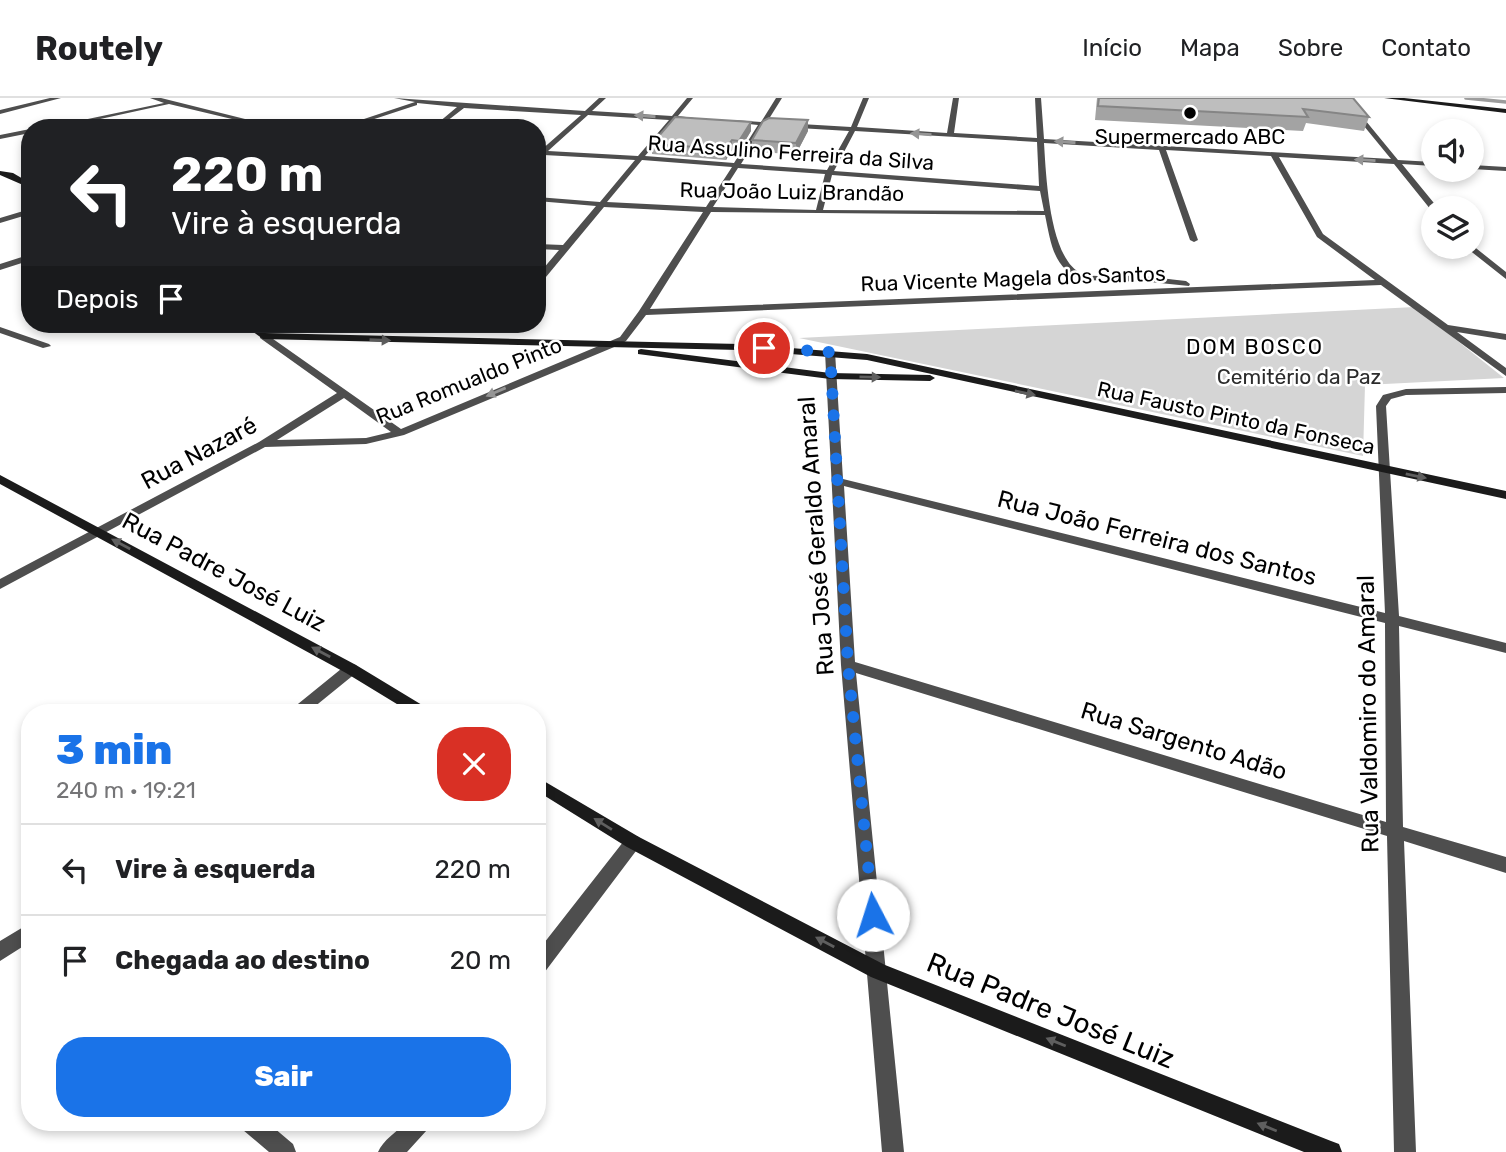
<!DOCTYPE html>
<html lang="pt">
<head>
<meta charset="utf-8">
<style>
  body { margin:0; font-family:Rubik,sans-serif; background:#f2f2f2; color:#202124; height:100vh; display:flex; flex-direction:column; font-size:26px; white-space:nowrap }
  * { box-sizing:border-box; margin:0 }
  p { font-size:23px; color:#757577 }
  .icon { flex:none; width:38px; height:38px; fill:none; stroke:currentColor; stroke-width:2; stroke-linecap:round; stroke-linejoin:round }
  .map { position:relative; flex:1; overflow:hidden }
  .panel { position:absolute; left:21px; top:606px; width:525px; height:427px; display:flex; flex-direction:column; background:#fff; border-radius:28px; box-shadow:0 4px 10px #0003 }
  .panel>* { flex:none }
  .hud { position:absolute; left:21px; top:21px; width:525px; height:214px; border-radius:28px; box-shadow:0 4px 10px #0003; background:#202124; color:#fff; overflow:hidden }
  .fabs { position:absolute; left:1421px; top:21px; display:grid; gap:14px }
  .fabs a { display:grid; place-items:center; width:63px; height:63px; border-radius:50%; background:#fff; box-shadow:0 4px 10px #0003; font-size:35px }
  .pin { position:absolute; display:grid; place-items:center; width:60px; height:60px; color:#fff; margin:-30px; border:4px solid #fff; border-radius:50%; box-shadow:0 2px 7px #0007 }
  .me { position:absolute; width:77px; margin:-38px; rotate:355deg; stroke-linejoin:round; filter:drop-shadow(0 0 5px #0008) }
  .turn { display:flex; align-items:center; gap:24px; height:147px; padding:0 35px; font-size:32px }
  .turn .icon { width:91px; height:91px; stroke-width:2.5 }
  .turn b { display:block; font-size:49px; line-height:60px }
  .then { display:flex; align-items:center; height:66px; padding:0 35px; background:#0003; gap:14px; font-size:26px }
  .round { display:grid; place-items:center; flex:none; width:74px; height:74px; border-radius:28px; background:#f2f2f2 }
  .overview { display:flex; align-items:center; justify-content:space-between; height:119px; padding:0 35px }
  h1 { font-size:42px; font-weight:800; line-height:52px; color:#1a73e8 }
  .action { display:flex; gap:14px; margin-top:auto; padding:14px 35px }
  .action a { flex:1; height:80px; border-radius:28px; background:#1a73e8; color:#fff; font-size:28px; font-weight:800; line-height:80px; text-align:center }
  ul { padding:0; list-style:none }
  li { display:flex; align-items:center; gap:21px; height:91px; padding:0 35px; border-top:2px solid #e0e0e0 }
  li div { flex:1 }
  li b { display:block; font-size:26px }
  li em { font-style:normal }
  header { display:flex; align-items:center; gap:42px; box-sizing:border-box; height:98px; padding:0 35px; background:#fff; border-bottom:2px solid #e0e0e0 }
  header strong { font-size:33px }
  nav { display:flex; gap:38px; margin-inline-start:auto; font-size:24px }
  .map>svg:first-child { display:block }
</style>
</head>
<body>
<header>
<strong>Routely</strong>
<nav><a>Início</a><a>Mapa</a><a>Sobre</a><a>Contato</a></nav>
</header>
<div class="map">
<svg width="1506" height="1054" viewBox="0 0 1506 1054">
  <rect width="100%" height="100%" fill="#fff"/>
  <path fill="#d5d5d5" d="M1415,209L1504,280L1365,287L1363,358L799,240Z"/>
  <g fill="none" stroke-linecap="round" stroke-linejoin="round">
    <path stroke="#9c9c9c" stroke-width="3.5" d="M1466,0L1506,4"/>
    <path fill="#4e4e4e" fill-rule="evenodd" d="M50,0H61L0,16V12Z
      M150,0H161L281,30C267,30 255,24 241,23C230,23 219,30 207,30L232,21L169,6L59,30H45L164,5Z
      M394,0L585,13L599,0H606L592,13L672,18L687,0H693L678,18L694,20V22H675L645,58L734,65L758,27L730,24L733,22L761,24L776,0H782L767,24L851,29L863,0H869L857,29L947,35L953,0H959L954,35L1037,40L1035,0H1041L1044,41L1391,61L1341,0H1347L1398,62L1433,64V68L1402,66L1438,110L1431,112L1394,66L1279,59L1323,136L1448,227L1506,236V242L1457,234L1506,270V278L1381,187L646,217L626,243L619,247L404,337L366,346L265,349L0,491V481L259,344L337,295L260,240V236H266L401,331L620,239L639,213L703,114L604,109L541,185H537V178L559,152L537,151V146L563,147L596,108L537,103V99L600,104L635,62L544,57L537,60V53H540L581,17L464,10L438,30H432L457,9L417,5V7L347,30H337L415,4ZM588,17L669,22L638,58L548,53ZM765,28L849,33L827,72L741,66ZM855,33L1037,44L1039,88L834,73ZM1044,45L1159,52L1190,142L1194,144L1198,142L1166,52L1271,58L1317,139L1375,182L650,211L711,114L1045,117C1051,145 1053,172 1084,182L1150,184L1189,188L1190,186L1186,183C1168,181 1150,178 1132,178C1117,177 1097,180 1083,176C1049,164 1046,75 1044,45ZM642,62L732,69L706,109L607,104ZM738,70L825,76L816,112L713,109ZM832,77L1040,93L1044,113L823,112ZM344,300L391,334L366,340L277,342Z
      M30,31V35L0,41V37Z
      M1472,67L1506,69V73L1472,71Z
      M30,111V116L0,125V120Z
      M1472,147L1506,174V181L1468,151L1467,149H1472Z
      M25,158L28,159V163L0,172V166Z
      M0,229L49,246L51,248L43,250L0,235Z
      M830,251L835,254L843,381L1385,515L1376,308L1383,297L1406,291L1506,289V295L1406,297L1391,301L1386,308L1399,518L1506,545V555L1399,528L1403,729L1506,759V775L1404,743L1416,1054H1394L1387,738L856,575L904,1054H882L841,567L825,254ZM844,388L1385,525L1386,724L855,564Z
      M351,566L356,567L358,571L356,575L308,614H290L293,610L346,567Z
      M633,737L639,739L642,744L639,749L544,875L537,878V854L627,739Z
      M30,825V844L0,863V843Z
      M240,1024H267L293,1046L296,1054H269L243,1032Z
      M406,1024H430L427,1032L407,1054H378C383,1042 397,1034 406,1024Z"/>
    <path fill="#1b1b1b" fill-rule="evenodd" d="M1384,0H1404L1506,11V15Z
      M0,73L13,75L30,85V90L0,77Z
      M242,226H253L265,235L740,246L867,256L1506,393V401L867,262L740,252L263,241Z
      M641,251L830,275L930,277L935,280L930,283L830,281L638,256V252Z
      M0,377L356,567L427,610L430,614H410L346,575L0,386Z
      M537,679L639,739L885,867L1331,1043L1339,1046L1342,1054H1304L871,879L627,749L537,693Z"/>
  </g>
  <path fill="#a3a3a3" d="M1097,0H1353L1369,19L1364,33L1306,25L1303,33L1095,22Z
    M751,24V33L739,53L732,52L726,62L652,56V46Z
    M808,33L796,56L752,54V42Z"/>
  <path fill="#858585" d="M808,22V33L796,56V45Z
    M751,24V33L739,53V43Z
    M732,42V52L726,62L725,51Z"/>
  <path fill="#bebebe" stroke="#858585" stroke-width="2" d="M1099,0H1353L1369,19L1303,11L1308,19L1098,8Z
    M675,19L751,24L739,43L732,42L725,51L652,46Z
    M769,20L808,22L796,45L752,42L763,23Z"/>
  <defs><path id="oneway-solid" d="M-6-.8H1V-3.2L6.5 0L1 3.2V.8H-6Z" transform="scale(1.75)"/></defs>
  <g fill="#959595">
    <use href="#oneway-solid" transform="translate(645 18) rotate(-176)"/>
    <use href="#oneway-solid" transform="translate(921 36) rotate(-176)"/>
    <use href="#oneway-solid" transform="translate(1065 44) rotate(-176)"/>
    <use href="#oneway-solid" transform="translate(1365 62) rotate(-177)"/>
    <use href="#oneway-solid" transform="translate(496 294) rotate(157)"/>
  </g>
  <g fill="#5f5f5f">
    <use href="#oneway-solid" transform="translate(380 242) rotate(2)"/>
    <use href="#oneway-solid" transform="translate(870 279) rotate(1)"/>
    <use href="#oneway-solid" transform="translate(1025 295) rotate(12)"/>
    <use href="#oneway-solid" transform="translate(1416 378) rotate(12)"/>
    <use href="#oneway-solid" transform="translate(121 446) rotate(-152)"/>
    <use href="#oneway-solid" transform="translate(321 554) rotate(-152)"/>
    <use href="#oneway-solid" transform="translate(603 726) rotate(-148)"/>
    <use href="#oneway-solid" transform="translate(825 844) rotate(-152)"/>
    <use href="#oneway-solid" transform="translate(1056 944) rotate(-158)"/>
    <use href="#oneway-solid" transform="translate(1267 1029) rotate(-158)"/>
  </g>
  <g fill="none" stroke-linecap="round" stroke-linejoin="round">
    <path stroke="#1a73e8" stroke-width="12" stroke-dasharray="0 21.6" d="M764,250L830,254L848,567L873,817"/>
  </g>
  <circle fill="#000" stroke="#fff" stroke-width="2.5" cx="1190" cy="15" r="7"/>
  <g text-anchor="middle" stroke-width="5" stroke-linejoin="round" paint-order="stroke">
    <g font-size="21" fill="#000" stroke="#fff">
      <text x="1190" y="46">Supermercado ABC</text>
    </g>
    <g font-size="21" fill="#000" stroke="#fff">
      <text transform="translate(791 55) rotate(4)" y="7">Rua Assulino Ferreira da Silva</text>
      <text transform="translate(792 94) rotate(1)" y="7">Rua João Luiz Brandão</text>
      <text transform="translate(1013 181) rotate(-2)" y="7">Rua Vicente Magela dos Santos</text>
      <text transform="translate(469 283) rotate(-22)" y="7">Rua Romualdo Pinto</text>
      <text transform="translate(1236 320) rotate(12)" y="7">Rua Fausto Pinto da Fonseca</text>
    </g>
    <g font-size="21" letter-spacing="2" fill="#000" stroke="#fff">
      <text x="1255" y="256">DOM BOSCO</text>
    </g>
    <g font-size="21" fill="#2c2c2c" stroke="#fff">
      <text x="1299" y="286">Cemitério da Paz</text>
    </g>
    <g font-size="24" fill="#000" stroke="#fff">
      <text transform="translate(199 355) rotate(-28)" y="8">Rua Nazaré</text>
      <text transform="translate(816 438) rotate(-94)" y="8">Rua José Geraldo Amaral</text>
      <text transform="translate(1157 440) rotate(14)" y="8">Rua João Ferreira dos Santos</text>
      <text transform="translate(224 474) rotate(28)" y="8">Rua Padre José Luiz</text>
      <text transform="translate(1368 616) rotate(-91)" y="8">Rua Valdomiro do Amaral</text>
      <text transform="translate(1184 643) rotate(17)" y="8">Rua Sargento Adão</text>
    </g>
    <g font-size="28" fill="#000" stroke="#fff">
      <text transform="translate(1051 912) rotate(22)" y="10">Rua Padre José Luiz</text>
    </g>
  </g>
</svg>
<div class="fabs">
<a><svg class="icon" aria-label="sound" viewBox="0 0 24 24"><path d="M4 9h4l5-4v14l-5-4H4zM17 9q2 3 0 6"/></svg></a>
<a><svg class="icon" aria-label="layers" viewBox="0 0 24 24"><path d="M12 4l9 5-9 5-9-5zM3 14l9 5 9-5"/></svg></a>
</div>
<div class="pin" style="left:764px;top:250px;background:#d93025"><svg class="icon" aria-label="arrive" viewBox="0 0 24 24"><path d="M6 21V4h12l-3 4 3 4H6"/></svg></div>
<svg class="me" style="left:873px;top:817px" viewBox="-20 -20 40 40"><circle r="19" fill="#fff"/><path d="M0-13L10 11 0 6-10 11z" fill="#1a73e8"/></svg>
<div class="hud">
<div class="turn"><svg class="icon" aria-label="left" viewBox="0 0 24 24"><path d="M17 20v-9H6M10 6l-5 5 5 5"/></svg><div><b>220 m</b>Vire à esquerda</div></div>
<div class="then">Depois<svg class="icon" aria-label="arrive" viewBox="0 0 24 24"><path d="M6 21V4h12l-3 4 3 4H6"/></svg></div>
</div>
<section class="panel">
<div class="overview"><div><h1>3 min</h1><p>240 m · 19:21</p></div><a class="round" style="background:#d93025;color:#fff"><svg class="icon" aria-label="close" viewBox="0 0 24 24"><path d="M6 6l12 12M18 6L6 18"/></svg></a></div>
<ul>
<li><svg class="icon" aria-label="left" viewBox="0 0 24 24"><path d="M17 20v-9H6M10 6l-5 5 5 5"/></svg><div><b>Vire à esquerda</b></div><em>220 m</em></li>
<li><svg class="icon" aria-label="arrive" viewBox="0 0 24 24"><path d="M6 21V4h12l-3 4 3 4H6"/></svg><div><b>Chegada ao destino</b></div><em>20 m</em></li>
</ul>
<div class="action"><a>Sair</a></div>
</section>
</div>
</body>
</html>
